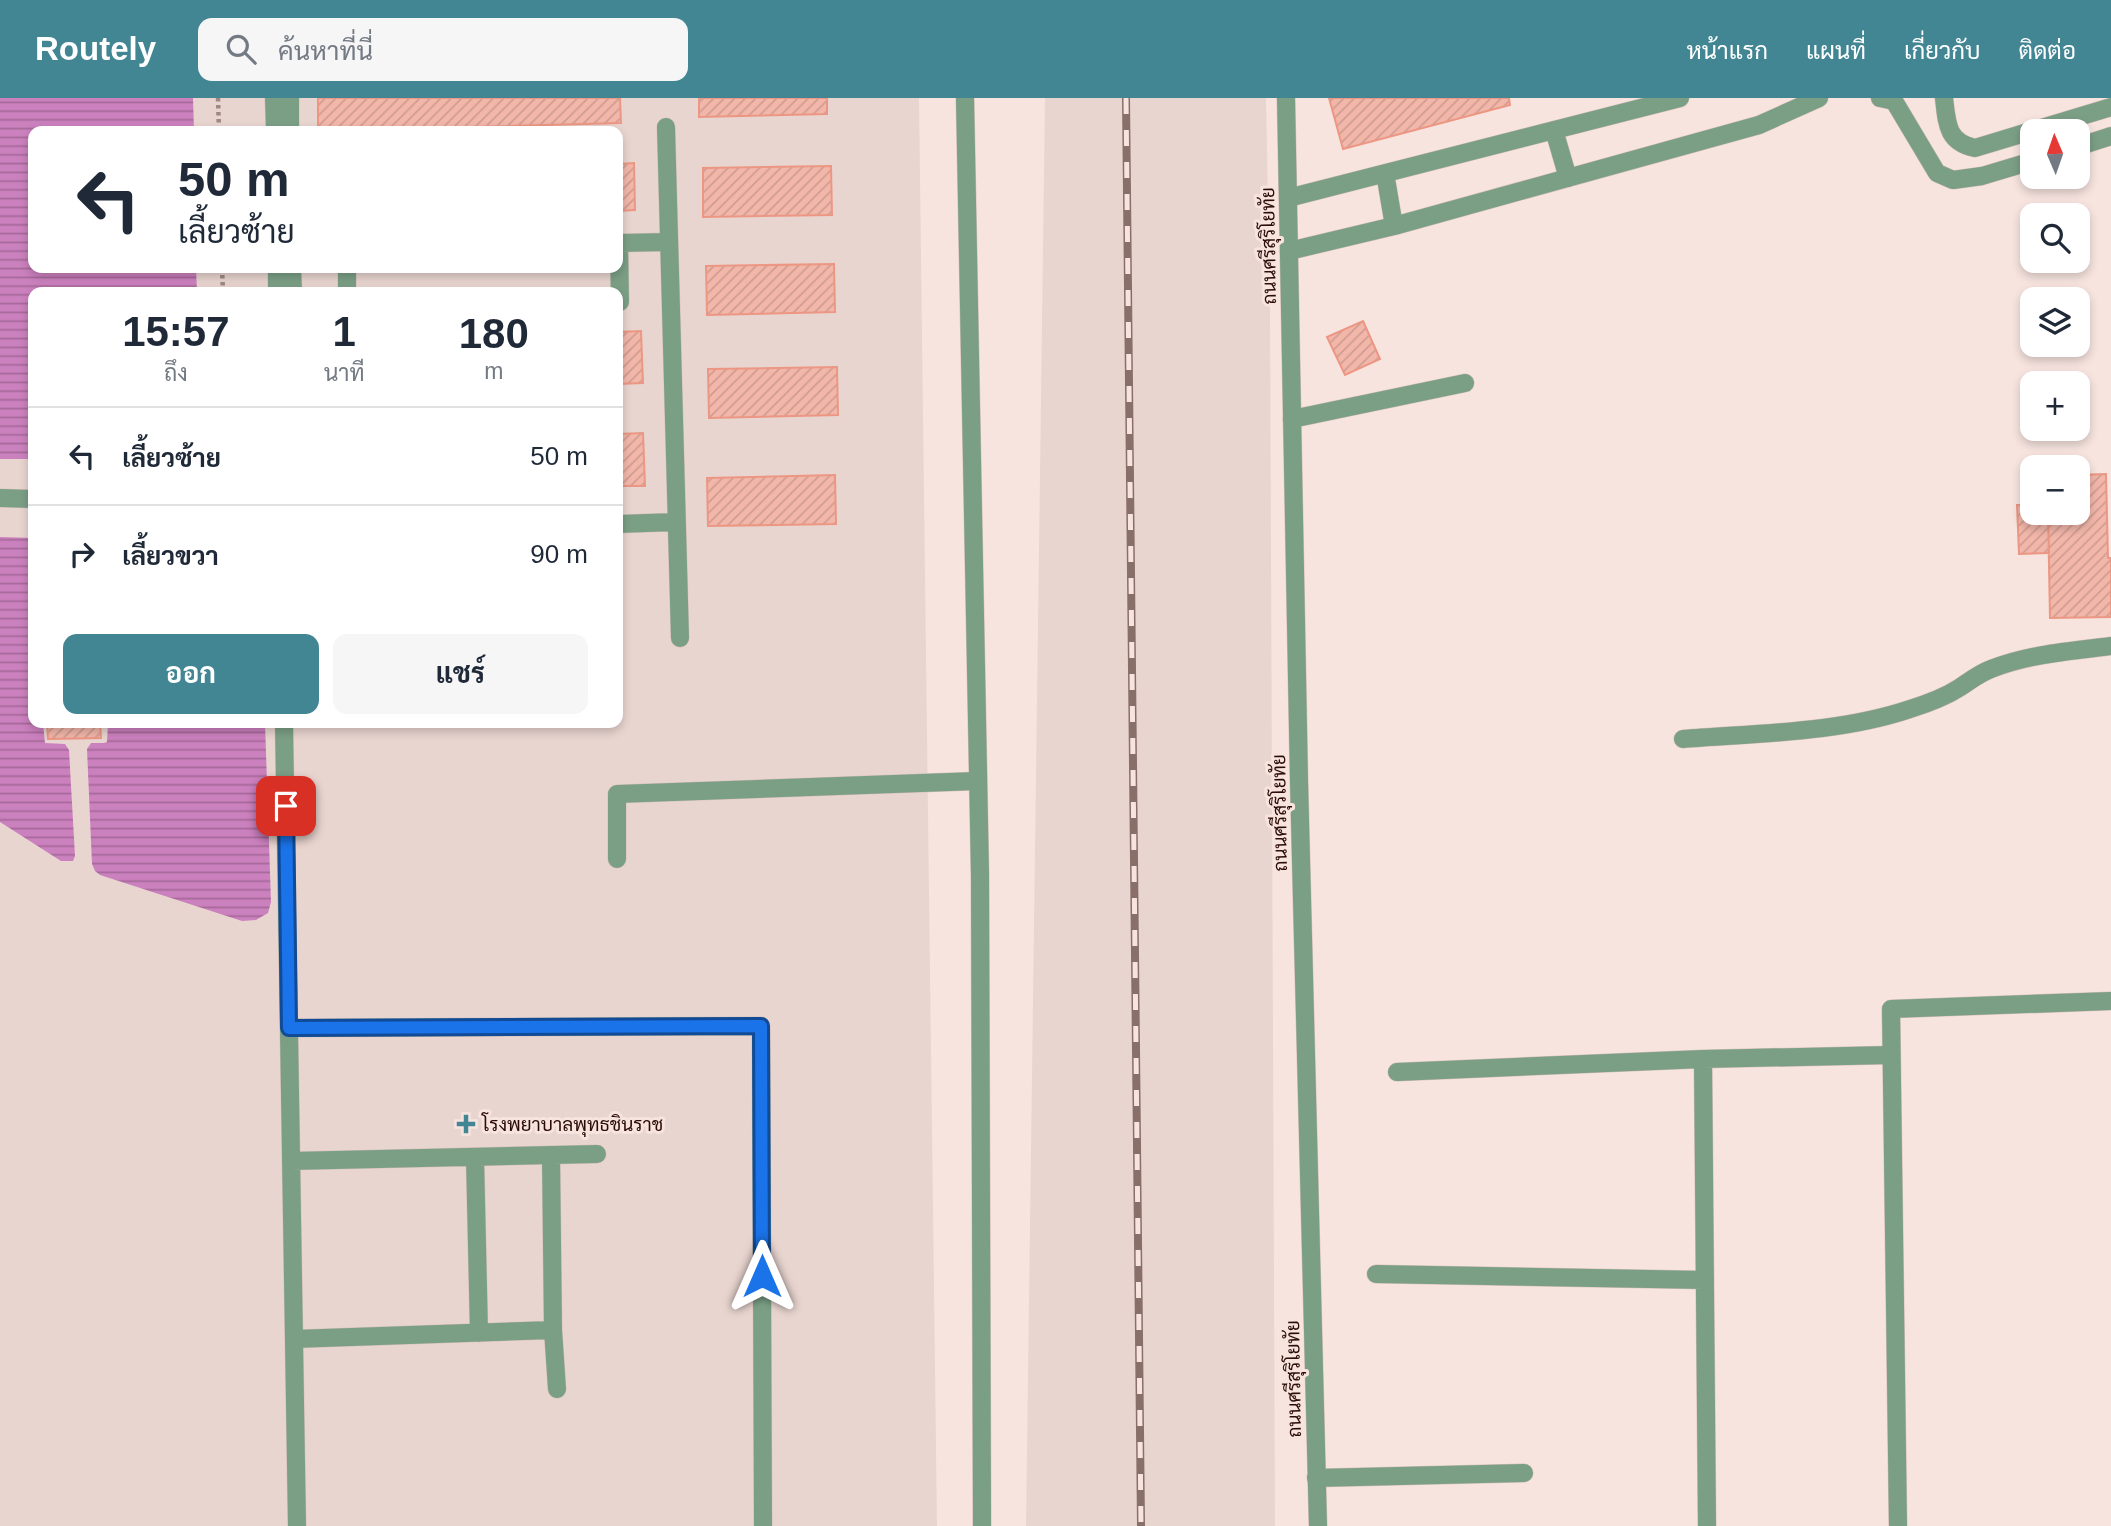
<!DOCTYPE html>
<html lang="th">
<head>
<meta charset="utf-8">
<style>
  body { margin:0; font-family:Helvetica,Sarabun,sans-serif; background:#f6f6f7; color:#1f2937; height:100vh; display:flex; flex-direction:column; font-size:26px; white-space:nowrap }
  * { box-sizing:border-box; margin:0 }
  p { font-size:23px; color:#747a83 }
  .icon { flex:none; width:38px; height:38px; fill:none; stroke:currentColor; stroke-width:2; stroke-linecap:round; stroke-linejoin:round }
  .map { position:relative; flex:1; overflow:hidden }
  .drawer { position:absolute; left:28px; top:189px; width:595px; height:441px; display:flex; flex-direction:column; background:#fff; border-radius:14px; box-shadow:0 4px 10px #0003 }
  .drawer>* { flex:none }
  .banner { position:absolute; left:28px; top:28px; width:595px; height:147px; border-radius:14px; box-shadow:0 4px 10px #0003; background:#fff; color:#1f2937; overflow:hidden }
  .needle { width:46px; rotate:358deg }
  .fabs { position:absolute; left:2020px; top:21px; display:grid; gap:14px }
  .fabs a { display:grid; place-items:center; width:70px; height:70px; border-radius:14px; background:#fff; box-shadow:0 4px 10px #0003; font-size:35px }
  .pin { position:absolute; display:grid; place-items:center; width:60px; height:60px; color:#fff; margin:-30px; border-radius:14px; box-shadow:0 4px 10px #0006 }
  .me { position:absolute; width:77px; margin:-38px; rotate:0deg; stroke-linejoin:round; filter:drop-shadow(0 0 5px #0008) }
  .turn { display:flex; align-items:center; gap:24px; height:147px; padding:0 35px; font-size:32px }
  .turn .icon { width:91px; height:91px; stroke-width:2.5 }
  .turn b { display:block; font-size:49px; line-height:60px }
  .eta { display:flex; justify-content:space-evenly; align-items:center; height:119px; text-align:center }
  .eta b { font-size:42px; font-weight:700; line-height:49px }
  .action { display:flex; gap:14px; margin-top:auto; padding:14px 35px }
  .action a { flex:1; height:80px; border-radius:14px; background:#428694; color:#fff; font-size:28px; font-weight:700; line-height:80px; text-align:center }
  .action a+a { background:#f6f6f7; color:#1f2937 }
  ul { padding:0; list-style:none }
  li { display:flex; align-items:center; gap:21px; height:98px; padding:0 35px; border-top:2px solid #e0e1e3 }
  li div { flex:1 }
  li b { display:block; font-size:26px }
  li em { font-style:normal }
  header { display:flex; align-items:center; gap:42px; box-sizing:border-box; height:98px; padding:0 35px; background:#428694; color:#fff }
  header strong { font-size:33px }
  nav { display:flex; gap:38px; margin-inline-start:auto; font-size:24px }
  .search { width:490px; height:63px; background:#f6f6f7; display:flex; align-items:center; gap:18px; box-sizing:border-box; padding:0 24px; border-radius:14px; color:#747a83; font-size:26px }
  .map>svg:first-child { display:block }
</style>
</head>
<body>
<header>
<strong>Routely</strong>
<div class="search"><svg class="icon" aria-label="search" viewBox="0 0 24 24"><circle cx="10" cy="10" r="6"/><path d="M15 15l6 6"/></svg>ค้นหาที่นี่</div>
<nav><a>หน้าแรก</a><a>แผนที่</a><a>เกี่ยวกับ</a><a>ติดต่อ</a></nav>
</header>
<div class="map">
<svg width="2111" height="1428" viewBox="0 0 2111 1428">
  <defs>
    <pattern id="water-rules" width="6" height="5" patternUnits="userSpaceOnUse" patternTransform="scale(1.75)"><rect width="6" height="5" fill="#cc81bf"/><path d="M0 2.5h6" fill="none" stroke="#a66899"/></pattern>
    <pattern id="building-hatch" width="6" height="6" patternUnits="userSpaceOnUse" patternTransform="scale(1.75)"><rect width="6" height="6" fill="#f3b7aa"/><path d="M-1 1l2-2M0 6l6-6M5 7l2-2" fill="none" stroke="#d09c91"/></pattern>
  </defs>
  <rect width="100%" height="100%" fill="#f7e4df"/>
  <path fill="#e9d5d0" fill-rule="evenodd" d="M0,0H919L937,1428H0ZM33,33H618V170H33ZM33,194H618V625H33Z
    M1045,0H1266L1270,207L1275,1428H1026Z"/>
  <path fill="url(#water-rules)" d="M0,0H193L194,33H33V170H196L197,194H33V361H0Z
    M0,439L33,440V625H43L45,645L65,646L69,652L75,758L73,763H61L0,724Z
    M108,625H265L271,804L268,815L256,822L242,823L100,777L95,773L92,766L87,651L91,645H104L107,644Z"/>
  <path fill="url(#building-hatch)" stroke="#ec9784" stroke-width="2" d="M318,0H620L621,25L318,33Z
    M699,0H827V16L699,19Z
    M1329,0H1509L1510,7L1343,51Z
    M634,65L635,112L618,113V66Z
    M831,68L832,117L703,119V70Z
    M834,166L835,214L707,217L706,168Z
    M1363,223L1380,261L1345,277L1327,239Z
    M641,233L643,285L618,286V234Z
    M837,269L838,317L709,320L708,271Z
    M643,335L645,388H618V336Z
    M2106,376L2108,460H2111V519L2050,520L2048,415H2077V377Z
    M835,377L836,426L708,428L707,380Z
    M2017,407H2032V415H2048L2049,455L2019,456Z
    M47,625H100L101,640L48,641Z"/>
  <g fill="none" stroke-linecap="round" stroke-linejoin="round">
    <g stroke="#d6c1bc" stroke-width="19">
      <path id="service" d="M274,0L275,33
        M290,0V33
        M1880,0L1894,3L1937,75L1953,82L1982,78L2032,63
        M666,29L680,540
        M1554,32L1568,80
        M2077,49L2111,38
        M1385,75L1394,128
        M1288,100L1680,0
        M618,145L669,144
        M1289,153L1394,128L1759,27L1819,0
        M277,170V194
        M292,170L293,194
        M347,194V170
        M618,204H620L619,145
        M1292,321L1465,285
        M0,400L33,401
        M618,426L676,424
        M284,625L297,1428
        M289,930L761,928L763,1428
        M551,1057L553,1232L557,1291
        M475,1059L479,1235
        M291,1063L597,1056
        M294,1241L553,1232"/>
    </g>
    <g stroke="#d6c1bc" stroke-width="19">
      <path id="minor" d="M1944,0C1947,26 1947,44 1975,50L2111,9
        M1683,641C1758,635 1839,635 1910,611C1926,606 1945,599 1959,590C1970,583 1978,576 1991,571C2029,556 2071,553 2111,548
        M617,761V696L977,683
        M1703,961L1707,1428
        M1397,974L1703,961L1891,957
        M1376,1176L1705,1182
        M1316,1380L1524,1375
        M1898,1428L1891,911L2111,903"/>
    </g>
    <g stroke="#d6c1bc" stroke-width="19">
      <path id="tertiary" d="M965,0L980,777L982,1428
        M1286,0L1299,683L1318,1428"/>
    </g>
    <path stroke="#a08782" stroke-width="4.5" stroke-dasharray="3.5 3.5" stroke-linecap="butt" d="M218,0L219,33
      M222,170L223,194"/>
    <use href="#service" stroke="#7b9f85" stroke-width="18"/>
    <use href="#minor" stroke="#7b9f85" stroke-width="18"/>
    <use href="#tertiary" stroke="#7b9f85" stroke-width="18"/>
    <g stroke="#886f69" stroke-width="8">
      <path id="rail" d="M1126,0L1141,1428"/>
    </g>
    <use href="#rail" stroke="#f7e4df" stroke-width="5" stroke-dasharray="16" stroke-linecap="butt"/>
  </g>
  <g fill="none" stroke-linecap="round" stroke-linejoin="round">
    <g stroke="#114b97" stroke-width="18">
      <path id="route" d="M286,708L289,930L761,928L762,1178"/>
    </g>
    <use href="#route" stroke="#1a73e8" stroke-width="12"/>
  </g>
  <path fill="#428694" stroke="#f7e4df" stroke-width="2.5" d="M462.5 1015.5h7v7h7v7h-7v7h-7v-7h-7v-7h7z"/>
  <g text-anchor="middle" stroke-width="6" stroke-linejoin="round" paint-order="stroke">
    <g font-size="19" fill="#2b0c06" stroke="#f7e4df">
      <text transform="translate(1268 148) rotate(-91)" y="7">ถนนศรีสุริโยทัย</text>
      <text transform="translate(1279 715) rotate(-91)" y="7">ถนนศรีสุริโยทัย</text>
      <text transform="translate(1293 1281) rotate(-91)" y="7">ถนนศรีสุริโยทัย</text>
    </g>
    <g font-size="19" fill="#2b0c06" stroke="#f7e4df" text-anchor="start">
      <text x="482" y="1033">โรงพยาบาลพุทธชินราช</text>
    </g>
  </g>
</svg>
<div class="fabs">
<a><svg class="needle" viewBox="-14 -14 28 28"><path d="M0-13l5 13h-10z" fill="#e53935"/><path d="M0 13l5-13h-10z" fill="#747a83"/></svg></a>
<a><svg class="icon" aria-label="search" viewBox="0 0 24 24"><circle cx="10" cy="10" r="6"/><path d="M15 15l6 6"/></svg></a>
<a><svg class="icon" aria-label="layers" viewBox="0 0 24 24"><path d="M12 4l9 5-9 5-9-5zM3 14l9 5 9-5"/></svg></a>
<a>+</a>
<a>−</a>
</div>
<div class="pin" style="left:286px;top:708px;background:#d93025"><svg class="icon" aria-label="arrive" viewBox="0 0 24 24"><path d="M6 21V4h12l-3 4 3 4H6"/></svg></div>
<svg class="me" style="left:762px;top:1178px" viewBox="-20 -20 40 40"><path d="M0-17L14 15 0 8-14 15z" fill="#1a73e8" stroke="#fff" stroke-width="4"/></svg>
<div class="banner">
<div class="turn"><svg class="icon" aria-label="left" viewBox="0 0 24 24"><path d="M17 20v-9H6M10 6l-5 5 5 5"/></svg><div><b>50 m</b>เลี้ยวซ้าย</div></div>
</div>
<section class="drawer">
<div class="eta">
<div><b>15:57</b><p>ถึง</p></div>
<div><b>1</b><p>นาที</p></div>
<div><b>180</b><p>m</p></div>
</div>
<ul>
<li><svg class="icon" aria-label="left" viewBox="0 0 24 24"><path d="M17 20v-9H6M10 6l-5 5 5 5"/></svg><div><b>เลี้ยวซ้าย</b></div><em>50 m</em></li>
<li><svg class="icon" aria-label="right" viewBox="0 0 24 24"><path d="M7 20v-9h11M14 6l5 5-5 5"/></svg><div><b>เลี้ยวขวา</b></div><em>90 m</em></li>
</ul>
<div class="action"><a>ออก</a><a>แชร์</a></div>
</section>
</div>
</body>
</html>
